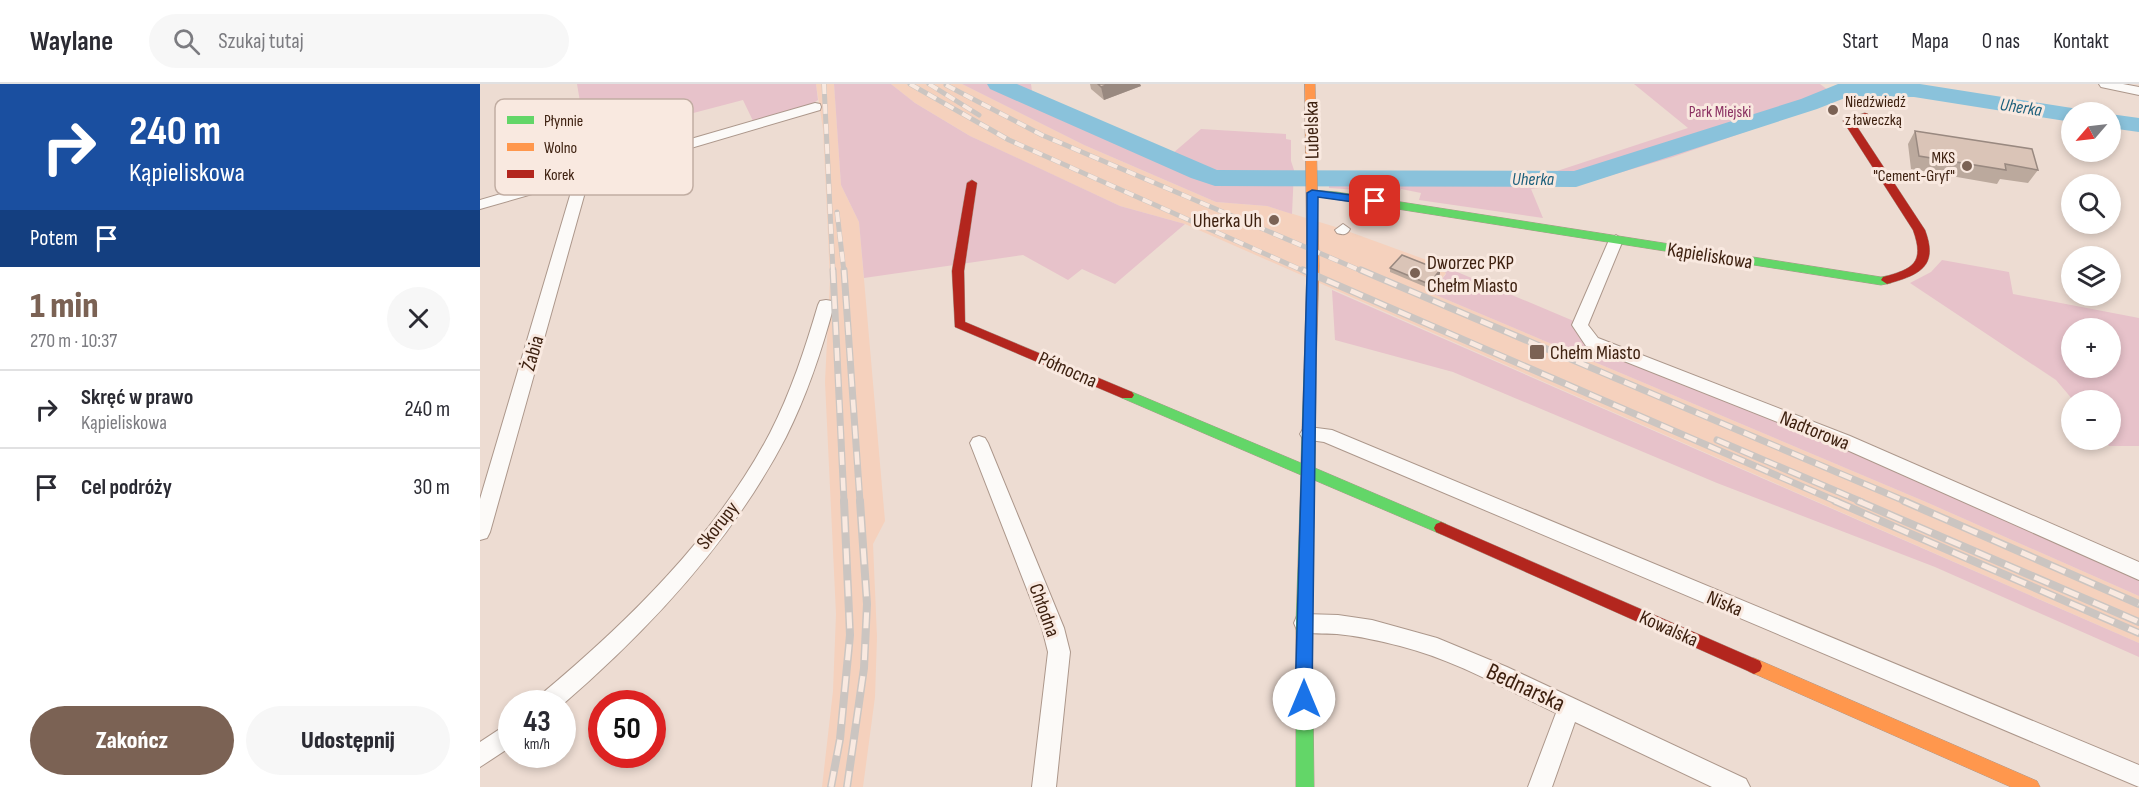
<!DOCTYPE html>
<html lang="pl">
<head>
<meta charset="utf-8">
<style>
  body { margin:0; font-family:"Sofia Sans Condensed",sans-serif; background:#f7f7f7; color:#2b2b33; height:100vh; display:flex; flex-direction:column; font-size:22px; white-space:nowrap }
  * { box-sizing:border-box; margin:0 }
  p { font-size:20px; color:#7c7c81 }
  .icon { flex:none; width:33px; height:33px; fill:none; stroke:currentColor; stroke-width:2; stroke-linecap:round; stroke-linejoin:round }
  .map { position:relative; flex:1; overflow:hidden }
  .side { display:flex; flex-direction:column; background:#fff; width:480px }
  .side>* { flex:none }
  .guide { background:#1a4fa0; color:#fff; overflow:hidden }
  .needle { width:39px; rotate:242deg }
  .fabs { position:absolute; left:1581px; top:18px; display:grid; gap:12px }
  .fabs a { display:grid; place-items:center; width:60px; height:60px; border-radius:50%; background:#fff; box-shadow:0 3px 9px #0003; font-size:30px }
  .speed { position:absolute; left:18px; top:606px; display:flex; gap:12px; font-size:30px; font-weight:700; text-align:center }
  .speed>* { display:grid; place-content:center; width:78px; height:78px; border-radius:50%; background:#fff; box-shadow:0 3px 9px #0003; line-height:1 }
  .speed small { font-size:15px; font-weight:400 }
  .speed .limit { border:9px solid #d22; background:#fff; color:#111 }
  .pin { position:absolute; display:grid; place-items:center; width:51px; height:51px; color:#fff; margin:-26px; border-radius:12px; box-shadow:0 3px 9px #0006 }
  .me { position:absolute; width:66px; margin:-33px; rotate:0deg; stroke-linejoin:round; filter:drop-shadow(0 0 4px #0008) }
  .turn { display:flex; align-items:center; gap:21px; height:126px; padding:0 30px; font-size:27px }
  .turn .icon { width:78px; height:78px; stroke-width:2.5 }
  .turn b { display:block; font-size:42px; line-height:51px }
  .then { display:flex; align-items:center; height:57px; padding:0 30px; background:#0003; gap:12px; font-size:22px }
  .round { display:grid; place-items:center; flex:none; width:63px; height:63px; border-radius:32px; background:#f7f7f7 }
  .head { display:flex; align-items:center; justify-content:space-between; height:102px; padding:0 30px }
  h1 { font-size:36px; font-weight:800; line-height:45px; color:#7b6254 }
  .primary-button { display:flex; gap:12px; margin-top:auto; padding:12px 30px }
  .primary-button a { flex:1; height:69px; border-radius:36px; background:#7b6254; color:#fff; font-size:24px; font-weight:800; line-height:69px; text-align:center }
  .primary-button a+a { background:#f7f7f7; color:#2b2b33 }
  ul { padding:0; list-style:none }
  li { display:flex; align-items:center; gap:18px; height:78px; padding:0 30px; border-top:2px solid #e1e1e2 }
  li div { flex:1 }
  li b { display:block; font-size:22px }
  li em { font-style:normal }
  header { display:flex; align-items:center; gap:36px; box-sizing:border-box; height:84px; padding:0 30px; background:#fff; border-bottom:2px solid #e1e1e2 }
  header strong { font-size:28px }
  nav { display:flex; gap:33px; margin-inline-start:auto; font-size:21px }
  .search { width:420px; height:54px; background:#f7f7f7; display:flex; align-items:center; gap:15px; box-sizing:border-box; padding:0 21px; border-radius:33px; color:#7c7c81; font-size:22px }
  main { display:flex; flex:1; min-height:0 }
  .map>svg:first-child { display:block }
</style>
</head>
<body>
<header>
<strong>Waylane</strong>
<div class="search"><svg class="icon" aria-label="search" viewBox="0 0 24 24"><circle cx="10" cy="10" r="6"/><path d="M15 15l6 6"/></svg>Szukaj tutaj</div>
<nav><a>Start</a><a>Mapa</a><a>O nas</a><a>Kontakt</a></nav>
</header>
<main>
<section class="side">
<div class="guide">
<div class="turn"><svg class="icon" aria-label="right" viewBox="0 0 24 24"><path d="M7 20v-9h11M14 6l5 5-5 5"/></svg><div><b>240 m</b>Kąpieliskowa</div></div>
<div class="then">Potem<svg class="icon" aria-label="arrive" viewBox="0 0 24 24"><path d="M6 21V4h12l-3 4 3 4H6"/></svg></div>
</div>
<div class="head"><div><h1>1 min</h1><p>270 m · 10:37</p></div><a class="round"><svg class="icon" aria-label="close" viewBox="0 0 24 24"><path d="M6 6l12 12M18 6L6 18"/></svg></a></div>
<ul>
<li><svg class="icon" aria-label="right" viewBox="0 0 24 24"><path d="M7 20v-9h11M14 6l5 5-5 5"/></svg><div><b>Skręć w prawo</b><p>Kąpieliskowa</p></div><em>240 m</em></li>
<li><svg class="icon" aria-label="arrive" viewBox="0 0 24 24"><path d="M6 21V4h12l-3 4 3 4H6"/></svg><div><b>Cel podróży</b></div><em>30 m</em></li>
</ul>
<div class="primary-button"><a>Zakończ</a><a>Udostępnij</a></div>
</section>
<div class="map">
<svg width="1659" height="703" viewBox="0 0 1659 703">
  <rect width="100%" height="100%" fill="#eddcd2"/>
  <path fill="#f5d1bd" d="M336,0H354L361,101L379,138L405,437L393,460L397,553L395,613L383,703H342L353,607L356,530L345,298L350,195L343,45Z
    M411,0H482L604,61L736,118L787,122L859,144L963,182L966,189L951,209L1446,418L1659,512V559L705,140L640,122L490,52L435,19Z"/>
  <path fill="#e7c2ca" fill-rule="evenodd" d="M97,0H336L338,16L327,23L274,39L263,16L114,55L104,41Z
    M354,0H411L435,19L490,52L544,77L640,122L705,140L635,200L602,185L588,196L543,171L384,194L379,138L361,101Z
    M482,0H551L552,7L692,70L721,45L806,50V55L811,56V77L814,86L812,130L787,122L736,118L604,61Z
    M1154,0H1340L1360,15L1193,73L1105,99L1051,105L1063,134L939,116L941,109L921,105L918,112L894,107L849,104V91L1046,90V88L1077,87L1208,44Z
    M1462,176L1529,188L1533,210L1659,234V362H1629L1624,356H1630V316H1593L1576,296L1430,199L1451,188ZM1592,244H1630V284H1592Z
    M963,182L1096,238L1112,258L1364,359L1659,490V512L1446,418L951,209L966,190Z
    M852,206L1659,559V573L1455,483L1237,399L973,288L855,256Z"/>
  <g fill="none" stroke-linecap="round" stroke-linejoin="round">
    <path fill="#8ac2db" fill-rule="evenodd" d="M507,0H537L737,86L1094,87L1321,15L1358,0H1440L1592,24L1602,28H1592V38L1434,13L1370,12L1337,25L1096,103L735,102L711,94L510,5Z
      M1630,30L1659,34V48L1630,44Z"/>
    <g stroke="#ac978b" stroke-width="2">
      <path id="street" d="M1619,0H1643L1659,3V11L1621,3Z
        M335,19L340,20L341,23L340,26L109,94L10,448L7,454L0,456V415L94,98L0,125V116Z
        M863,140L870,145C867,151 863,151 857,149L855,146Z
        M1136,151L1143,156L1108,241L1118,254L1370,352L1659,478V496L1358,362L1106,262L1092,241L1129,156Z
        M346,216L352,217L354,221C342,266 327,311 306,353C252,457 170,545 82,621L56,620L59,612C147,539 236,452 290,349C311,308 325,265 338,221L340,217Z
        M829,343L852,346L1659,681V703L844,358L823,355L820,350L823,345Z
        M499,352L505,354L508,359L584,544L590,568L576,703H552L568,568L562,544L490,359L493,354Z
        M824,530L858,531L892,536L957,554L1027,583L1266,695L1270,703H1232L1095,638L1072,703H1048L1076,629C1025,605 975,576 920,562C900,557 879,552 857,550C844,549 830,551 817,546L814,539L817,532Z
        M32,637V662L0,683V658Z"/>
    </g>
    <g stroke="#ac978b" stroke-width="1">
      <path id="fast" d="M832,106L857,108L1401,193L1407,192L1413,196L1411,199L1401,201L828,111L827,109Z
        M830,281L836,286L835,384L966,440L968,444L966,448L961,450L956,448L834,396L832,539L834,703H816V539L821,391L642,314L640,311L642,308H652L821,379L824,286Z"/>
    </g>
    <g stroke="#ac978b" stroke-width="1">
      <path id="slow" d="M825,0H835L839,182L836,286L830,291L824,286L827,182Z
        M1274,574L1557,697L1560,703H1531L1268,587L1266,582L1268,577Z"/>
    </g>
    <g stroke="#ac978b" stroke-width="1">
      <path id="jam" d="M1385,29L1388,30V34L1374,38L1445,146C1459,183 1439,191 1407,200L1401,196L1403,193C1433,185 1445,179 1433,146L1363,37Z
        M492,96L497,99L484,187L485,238L652,308L654,311L652,314H642L475,243L472,187L487,99Z
        M961,438L1280,577L1282,582L1280,587L1274,590L1268,587L956,448L954,444L956,440Z"/>
    </g>
    <use href="#street" fill="#fcfaf8" fill-rule="evenodd"/>
    <use href="#fast" fill="#63d668" fill-rule="evenodd"/>
    <use href="#slow" fill="#ff974d" fill-rule="evenodd"/>
    <use href="#jam" fill="#b3261e" fill-rule="evenodd"/>
    <g stroke="#cbc5c1" stroke-width="5">
      <path id="rail-far2" d="M344,0L353,188
        M430,0L529,56L826,188
        M449,0L499,31
        M466,1L562,51L884,188
        M357,128L364,188"/>
    </g>
    <g stroke="#cbc5c1" stroke-width="7">
      <path id="rail-far1" d="M353,186L364,418
        M364,186L380,418
        M823,186L1358,418
        M881,186L1427,418
        M1237,356L1382,418"/>
    </g>
    <g stroke="#cbc5c1" stroke-width="8">
      <path id="rail" d="M1355,417L1659,549
        M1378,417L1659,538
        M1424,417L1659,520
        M351,703L360,655L370,551L364,417
        M367,703L384,584L387,520L380,417"/>
    </g>
    <use href="#rail-far2" stroke="#f9e9e0" stroke-width="4" stroke-dasharray="10" stroke-linecap="butt"/>
    <use href="#rail-far1" stroke="#f9e9e0" stroke-width="4.5" stroke-dasharray="13" stroke-linecap="butt"/>
    <use href="#rail" stroke="#f9e9e0" stroke-width="5" stroke-dasharray="16" stroke-linecap="butt"/>
  </g>
  <path fill="#bba99d" d="M610,0H660L661,2L624,16L611,5Z
    M1435,47L1558,86L1548,99L1520,95L1517,100L1431,85L1428,60Z
    M910,184L960,190L948,204L910,188Z"/>
  <path fill="#998980" d="M629,0H660L661,2L624,16L621,3Z
    M960,186V190L948,204L949,200Z"/>
  <path fill="#dac4b7" stroke="#998980" stroke-width="1.5" d="M618,0H629L621,3Z
    M1435,47L1552,65L1558,86L1525,80L1526,86L1439,72Z
    M922,171L960,186L949,200L910,184Z"/>
  <path fill="#1a73e8" stroke="#114b97" stroke-width="1.5" d="M832,106L895,114L901,117L895,121L838,113L832,615L830,621L824,623L818,621L815,615L827,191V109Z"/>
  <g fill="#7b6254" stroke="#f9e9e0" stroke-width="2">
    <circle cx="1353" cy="26" r="6"/>
    <circle cx="1487" cy="82" r="6"/>
    <circle cx="794" cy="136" r="6"/>
    <circle cx="935" cy="189" r="6"/>
    <rect x="1049" y="260" width="16" height="16" rx="3"/>
  </g>
  <g text-anchor="middle" stroke-width="6" stroke-linejoin="round" paint-order="stroke">
    <g font-size="16" fill="#3e2110" stroke="#f9e9e0" text-anchor="start">
      <text x="1365" y="23">Niedźwiedź<tspan x="1365" dy="18">z ławeczką</tspan></text>
      <text x="1475" y="79" text-anchor="end">MKS<tspan x="1475" dy="18">"Cement-Gryf"</tspan></text>
    </g>
    <g font-size="16" fill="#8b3162" stroke="#f9e9e0">
      <text x="1240" y="33">Park Miejski</text>
    </g>
    <g font-size="18" font-style="italic" fill="#1b5f7b" stroke="#f9e9e0">
      <text transform="translate(1541 23) rotate(9)" y="6">Uherka</text>
      <text x="1053" y="101">Uherka</text>
    </g>
    <g font-size="20" fill="#3e2110" stroke="#f9e9e0">
      <text transform="translate(831 46) rotate(-91)" y="7">Lubelska</text>
      <text transform="translate(1230 171) rotate(9)" y="7">Kąpieliskowa</text>
      <text transform="translate(52 269) rotate(-74)" y="7">Żabia</text>
      <text transform="translate(588 285) rotate(24)" y="7">Północna</text>
      <text transform="translate(1335 346) rotate(22)" y="7">Nadtorowa</text>
      <text transform="translate(237 441) rotate(-52)" y="7">Skorupy</text>
      <text transform="translate(1245 519) rotate(23)" y="7">Niska</text>
      <text transform="translate(565 526) rotate(70)" y="7">Chłodna</text>
      <text transform="translate(1189 544) rotate(24)" y="7">Kowalska</text>
    </g>
    <g font-size="20" fill="#3e2110" stroke="#f9e9e0" text-anchor="start">
      <text x="782" y="143" text-anchor="end">Uherka Uh</text>
      <text x="947" y="185">Dworzec PKP<tspan x="947" dy="23">Chełm Miasto</tspan></text>
      <text x="1070" y="275">Chełm Miasto</text>
    </g>
    <g font-size="24" fill="#3e2110" stroke="#f9e9e0">
      <text transform="translate(1046 603) rotate(25)" y="8">Bednarska</text>
    </g>
  </g>
  <rect x="15" y="15" width="198" height="96" rx="9" fill="#f9e9e0" stroke="#c1ada2" stroke-width="1.5"/>
  <rect x="27" y="32" width="27" height="8" fill="#63d668"/>
  <rect x="27" y="59" width="27" height="8" fill="#ff974d"/>
  <rect x="27" y="86" width="27" height="8" fill="#b3261e"/>
  <g font-size="16" fill="#3e2110">
    <text x="64" y="42">Płynnie</text>
    <text x="64" y="69">Wolno</text>
    <text x="64" y="96">Korek</text>
  </g>
</svg>
<div class="fabs">
<a><svg class="needle" viewBox="-14 -14 28 28"><path d="M0-13l5 13h-10z" fill="#e53935"/><path d="M0 13l5-13h-10z" fill="#7c7c81"/></svg></a>
<a><svg class="icon" aria-label="search" viewBox="0 0 24 24"><circle cx="10" cy="10" r="6"/><path d="M15 15l6 6"/></svg></a>
<a><svg class="icon" aria-label="layers" viewBox="0 0 24 24"><path d="M12 4l9 5-9 5-9-5zM3 14l9 5 9-5"/></svg></a>
<a>+</a>
<a>−</a>
</div>
<div class="speed"><div>43<small>km/h</small></div><div class="limit">50</div></div>
<div class="pin" style="left:895px;top:117px;background:#d93025"><svg class="icon" aria-label="arrive" viewBox="0 0 24 24"><path d="M6 21V4h12l-3 4 3 4H6"/></svg></div>
<svg class="me" style="left:824px;top:615px" viewBox="-20 -20 40 40"><circle r="19" fill="#fff"/><path d="M0-13L10 11 0 6-10 11z" fill="#1a73e8"/></svg>
</div>
</main>
</body>
</html>
